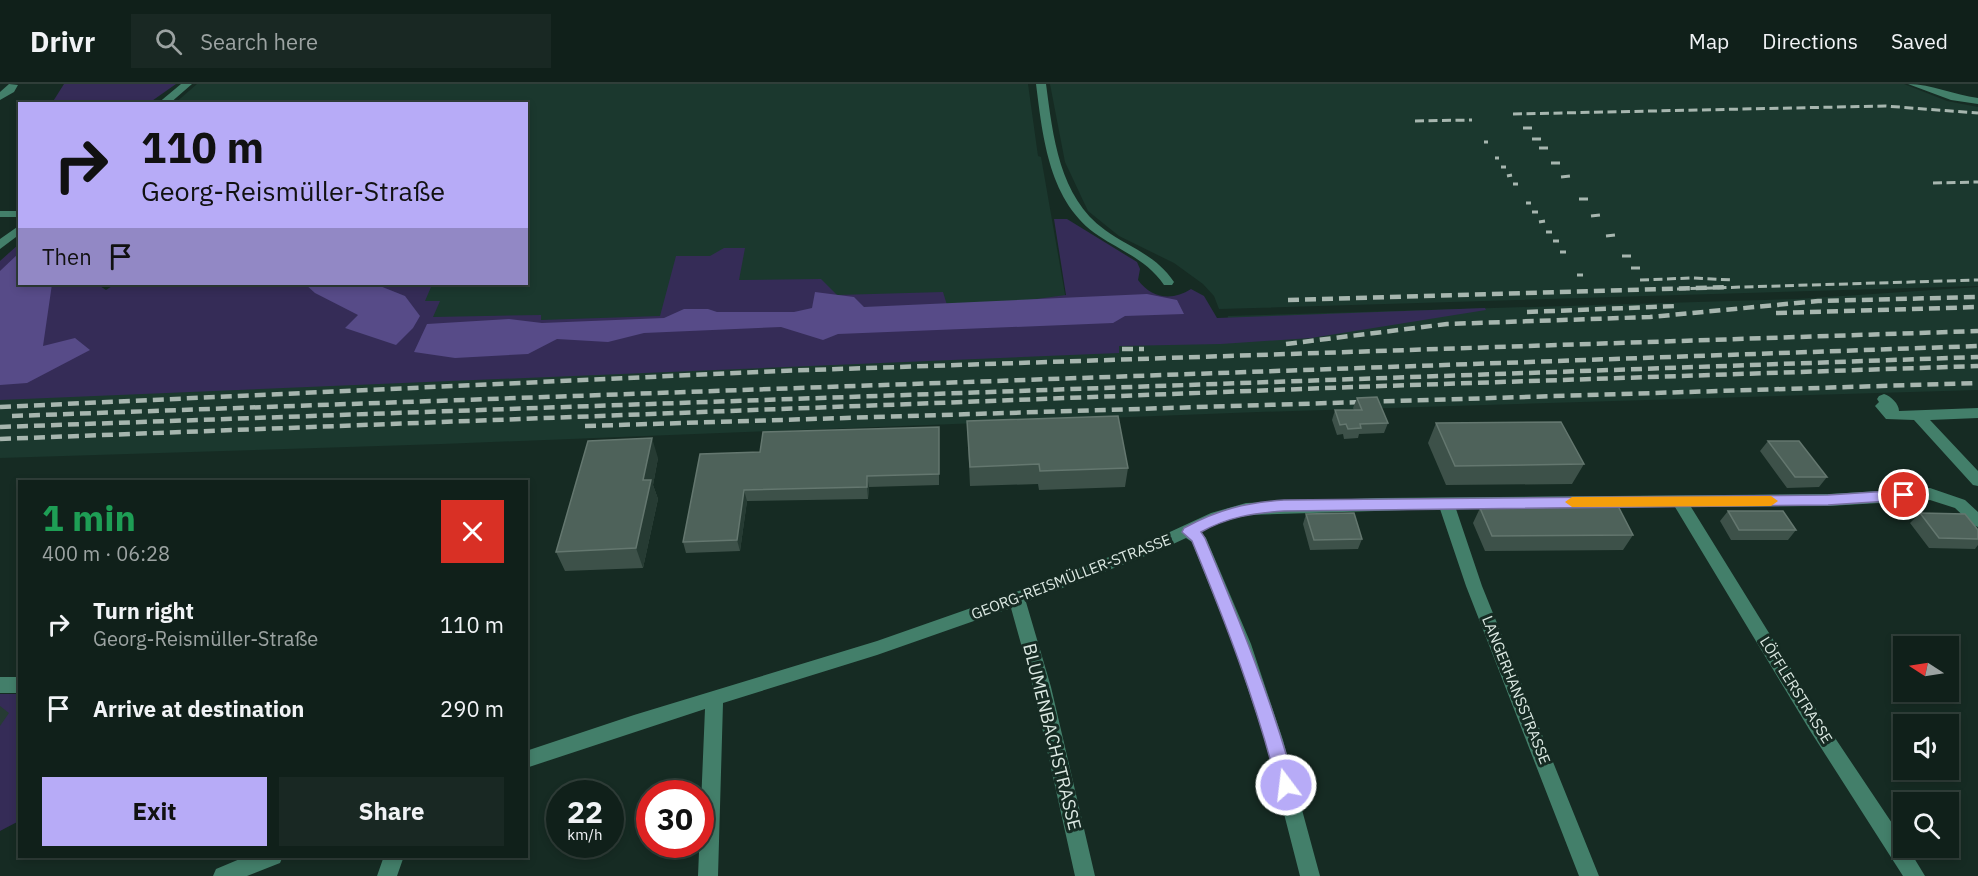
<!DOCTYPE html>
<html lang="en">
<head>
<meta charset="utf-8">
<style>
  body { margin:0; font-family:"IBM Plex Sans",sans-serif; background:#192823; color:#f1f3f6; height:100vh; display:flex; flex-direction:column; font-size:22px; white-space:nowrap }
  * { box-sizing:border-box; margin:0 }
  p { font-size:20px; color:#9ca3a2 }
  .icon { flex:none; width:33px; height:33px; fill:none; stroke:currentColor; stroke-width:2; stroke-linecap:round; stroke-linejoin:round }
  .map { position:relative; flex:1; overflow:hidden }
  .sheet { position:absolute; left:18px; top:396px; width:510px; height:378px; display:flex; flex-direction:column; background:#10201a; border-radius:0px; box-shadow:0 3px 9px #0003,0 0 0 2px #303e39 }
  .sheet>* { flex:none }
  .top-card { position:absolute; left:18px; top:18px; width:510px; height:183px; border-radius:0px; box-shadow:0 3px 9px #0003,0 0 0 2px #303e39; background:#b7abf7; color:#111; overflow:hidden }
  .needle { width:39px; rotate:282deg }
  .controls { position:absolute; left:1893px; top:552px; display:grid; gap:12px }
  .controls a { display:grid; place-items:center; width:66px; height:66px; border-radius:0px; background:#10201a; box-shadow:0 3px 9px #0003,0 0 0 2px #303e39; font-size:30px }
  .speed { position:absolute; left:546px; top:696px; display:flex; gap:12px; font-size:30px; font-weight:700; text-align:center }
  .speed>* { display:grid; place-content:center; width:78px; height:78px; border-radius:50%; background:#10201a; box-shadow:0 3px 9px #0003,0 0 0 2px #303e39; line-height:1 }
  .speed small { font-size:15px; font-weight:400 }
  .speed .limit { border:9px solid #d22; background:#fff; color:#111 }
  .pin { position:absolute; display:grid; place-items:center; width:51px; height:51px; color:#fff; margin:-26px; border:3px solid #fff; border-radius:50%; box-shadow:0 2px 6px #0007 }
  .me { position:absolute; width:66px; margin:-33px; rotate:345deg; stroke-linejoin:round; filter:drop-shadow(0 0 4px #0008) }
  .turn { display:flex; align-items:center; gap:21px; height:126px; padding:0 24px; font-size:27px }
  .turn .icon { width:78px; height:78px; stroke-width:2.5 }
  .turn b { display:block; font-size:42px; line-height:51px }
  .then { display:flex; align-items:center; height:57px; padding:0 24px; background:#0003; gap:12px; font-size:22px }
  .round { display:grid; place-items:center; flex:none; width:63px; height:63px; border-radius:0px; background:#192823 }
  .headline { display:flex; align-items:center; justify-content:space-between; height:102px; padding:0 24px }
  h1 { font-size:36px; font-weight:700; line-height:45px; color:#1e9e55 }
  .primary-button { display:flex; gap:12px; margin-top:auto; padding:12px 24px }
  .primary-button a { flex:1; height:69px; border-radius:0px; background:#b7abf7; color:#111; font-size:24px; font-weight:700; line-height:69px; text-align:center }
  .primary-button a+a { background:#192823; color:#f1f3f6 }
  ul { padding:0; list-style:none }
  li { display:flex; align-items:center; gap:18px; height:84px; padding:0 24px }
  li div { flex:1 }
  li b { display:block; font-size:22px }
  li em { font-style:normal }
  header { display:flex; align-items:center; gap:36px; box-sizing:border-box; height:84px; padding:0 30px; background:#10201a; border-bottom:2px solid #303e39 }
  header strong { font-size:28px }
  nav { display:flex; gap:33px; margin-inline-start:auto; font-size:21px }
  .search { width:420px; height:54px; background:#192823; display:flex; align-items:center; gap:15px; box-sizing:border-box; padding:0 21px; border-radius:0px; color:#9ca3a2; font-size:22px }
  .map>svg:first-child { display:block }
</style>
</head>
<body>
<header>
<strong>Drivr</strong>
<div class="search"><svg class="icon" aria-label="search" viewBox="0 0 24 24"><circle cx="10" cy="10" r="6"/><path d="M15 15l6 6"/></svg>Search here</div>
<nav><a>Map</a><a>Directions</a><a>Saved</a></nav>
</header>
<div class="map">
<svg width="1978" height="792" viewBox="0 0 1978 792">
  <rect width="100%" height="100%" fill="#162b23"/>
  <path fill="#1b382e" d="M197,0H1028L1038,72L1041,73L1066,216L417,247L333,200H526V20H174Z
    M1050,0H1904L1947,17L1978,23V202L1219,225L1214,212L1203,200L1174,179L1119,152L1088,127L1065,78Z
    M1978,203V306L1258,328L442,360L0,374V314L1227,236L1228,232L1797,215Z"/>
  <path fill="#352c57" d="M64,0H176L149,19H52Z
    M1054,135H1067L1137,178L1140,185L1138,196C1152,215 1173,217 1191,205L1204,212L1217,234L1485,224L1486,226L1311,254L1221,260L1119,262V269L0,316V177L19,160L20,200H97L106,206L115,200H422L421,202L431,203L425,217H440L433,233L541,231V236L660,232L676,172H710L724,164H745L739,196L821,195L837,211L943,208L947,221L1007,219L1066,211Z
    M0,610H20L19,737L0,747Z"/>
  <path fill="#574b88" d="M19,169L20,200H52L43,262L75,254L90,266L27,299L0,301V187Z
    M305,200H375L405,212L420,232L413,244L396,261L345,244L358,231L315,209Z
    M815,208L854,213L864,223L1147,210L1177,216L1184,230L1125,232L1113,239L838,250L823,256L781,243L644,249L608,258L557,255L528,270L455,274L414,268L427,240L509,235L542,239L664,234L684,225H708L717,228H794L812,224Z"/>
  <g fill="none" stroke-linecap="round" stroke-linejoin="round">
    <path fill="#437f6a" fill-rule="evenodd" d="M9,0L18,1L14,8L0,16V8Z
      M181,0H192L169,20H157Z
      M1036,0H1046C1053,52 1059,113 1105,146C1130,164 1156,171 1174,198L1172,201H1164C1147,176 1123,168 1099,152C1049,119 1043,54 1036,0Z
      M1908,0C1932,0 1954,11 1978,14V20L1951,16Z
      M0,127H20V133H0Z
      M20,141V150L0,165V155Z
      M1884,310C1891,312 1899,320 1899,327L1978,324V334L1930,336L1978,387V402L1973,401L1914,336L1886,335L1875,322L1879,318L1877,315L1879,312Z
      M1930,404L1965,416L1978,428V443L1973,441L1955,424L1930,416L1829,422L1691,423L1821,633L1904,757V764H1908L1925,792H1903L1809,645L1675,423L1456,425L1482,502L1599,792H1579L1466,502L1440,425L1246,431L1220,438L1200,447L1206,454L1251,560L1283,656L1320,792H1300L1265,656L1233,560L1192,458L1186,454L1158,467L1026,518L1051,603L1095,792H1075L1033,603L1011,524L877,571L723,619L718,792H698L705,625L526,684V667L634,631L877,557L1011,510L1146,459L1211,429L1246,419L1378,414L1829,410Z
      M0,593H20V609H0Z
      M247,772H283L280,779L247,792H213L216,785Z
      M384,772H404L397,792H377Z"/>
    <path stroke="#a7b6af" stroke-width="3" stroke-dasharray="9 4.5" stroke-linecap="butt" d="M1513,30L1885,22L1978,29
      M1415,37L1472,36
      M1523,44H1532
      M1532,55H1541
      M1484,58H1488
      M1539,64H1548
      M1495,74H1499
      M1551,79H1560
      M1501,83H1506
      M1507,92L1512,91
      M1561,93L1570,92
      M1933,99L1978,98
      M1513,100H1518
      M1579,115H1588
      M1526,119H1531
      M1532,128H1538
      M1591,132L1600,131
      M1539,138L1545,137
      M1546,148H1552
      M1606,152L1616,151
      M1553,157H1559
      M1560,168H1566
      M1622,172H1631
      M1631,184H1641
      M1577,191H1583
      M1640,196L1692,194L1733,196
      M1677,205L1978,196"/>
    <path stroke="#a7b6af" stroke-width="4.5" stroke-dasharray="11 6" stroke-linecap="butt" d="M1288,216L1729,203
      M1527,228L1677,222
      M1776,229L1978,223
      M1286,260L1447,240L1650,233L1818,217L1978,213
      M1122,265H1144
      M0,323L778,287L1978,247
      M12,332L1978,262
      M585,342L1978,299
      M0,343L1978,273
      M0,355L1353,303L1978,282"/>
  </g>
  <path fill="#3d5149" d="M1357,314L1388,339L1384,349L1359,350L1358,354L1344,355L1343,350L1337,351L1332,336L1335,326H1354L1353,324Z
    M967,337L1128,384L1125,403L1039,406L1038,400L970,402Z
    M1436,339L1584,380L1572,400L1446,401L1428,359Z
    M939,343V401L869,403L868,415L747,417L740,467L686,469L683,458L760,368Z
    M1768,357L1827,393L1819,403L1787,404L1760,367Z
    M658,374L653,401L658,415L643,484L565,487L556,468Z
    M1480,424L1633,451L1623,466L1485,467L1473,439Z
    M1728,427L1796,446L1788,456H1731L1720,437Z
    M1920,429L1978,446V461L1975,465L1929,464L1910,439Z
    M1306,430L1362,455L1358,465L1310,466L1303,440Z"/>
  <path fill="#263b33" d="M652,354L658,374L653,401L658,415L643,484L636,464L643,396Z
    M867,392L869,403L868,415L867,403Z
    M744,406L747,417L740,467L737,456Z
    M0,622L9,629L0,642Z"/>
  <path fill="#4e625a" stroke="#64776f" stroke-width="1.5" d="M1377,313L1388,339L1360,340L1361,344L1348,345L1346,340L1340,341L1335,326H1362L1357,314Z
    M1118,332L1128,384L1040,387L1039,380L970,383L967,337Z
    M1561,338L1584,380L1455,382L1436,339Z
    M939,343V390L867,392V403L744,406L737,456L683,458L700,370L760,368L763,348Z
    M652,354L643,396H651L636,464L556,468L588,357Z
    M1768,357H1799L1827,393H1795Z
    M1618,422L1633,451L1492,452L1480,424Z
    M1728,427H1783L1796,446H1739Z
    M1354,429L1362,455L1314,456L1306,430Z
    M1920,429L1965,430L1978,446V455L1939,454Z"/>
  <path fill="#b7abf7" stroke="#776fa1" stroke-width="1.5" d="M1904,406L1911,411L1904,416L1828,421L1284,427C1253,429 1228,433 1201,448L1205,454C1239,535 1272,616 1295,701L1292,707L1286,709L1280,707L1277,701C1256,617 1225,537 1192,457L1182,448L1184,444C1219,425 1245,419 1284,416L1828,411Z"/>
  <path fill="#f59e0b" d="M1771,412L1778,417L1771,422L1572,423L1565,418L1572,413Z"/>
  <g text-anchor="middle" stroke-width="6" stroke-linejoin="round" paint-order="stroke">
    <g font-size="15" fill="#dbe8e2" stroke="#162b23">
      <text transform="translate(1071 493) rotate(-21)" y="5">GEORG-REISMÜLLER-STRASSE</text>
      <text transform="translate(1516 606) rotate(68)" y="5">LANGERHANSSTRASSE</text>
      <text transform="translate(1796 606) rotate(58)" y="5">LÖFFLERSTRASSE</text>
    </g>
    <g font-size="18" fill="#dbe8e2" stroke="#162b23">
      <text transform="translate(1052 653) rotate(76)" y="6">BLUMENBACHSTRASSE</text>
    </g>
  </g>
</svg>
<div class="controls">
<a><svg class="needle" viewBox="-14 -14 28 28"><path d="M0-13l5 13h-10z" fill="#e53935"/><path d="M0 13l5-13h-10z" fill="#9ca3a2"/></svg></a>
<a><svg class="icon" aria-label="sound" viewBox="0 0 24 24"><path d="M4 9h4l5-4v14l-5-4H4zM17 9q2 3 0 6"/></svg></a>
<a><svg class="icon" aria-label="search" viewBox="0 0 24 24"><circle cx="10" cy="10" r="6"/><path d="M15 15l6 6"/></svg></a>
</div>
<div class="speed"><div>22<small>km/h</small></div><div class="limit">30</div></div>
<div class="pin" style="left:1904px;top:411px;background:#d93025"><svg class="icon" aria-label="arrive" viewBox="0 0 24 24"><path d="M6 21V4h12l-3 4 3 4H6"/></svg></div>
<svg class="me" style="left:1286px;top:701px" viewBox="-20 -20 40 40"><circle r="17" fill="#b7abf7" stroke="#fff" stroke-width="3"/><path d="M0-11L8 9 0 5-8 9z" fill="#fff"/></svg>
<div class="top-card">
<div class="turn"><svg class="icon" aria-label="right" viewBox="0 0 24 24"><path d="M7 20v-9h11M14 6l5 5-5 5"/></svg><div><b>110 m</b>Georg-Reismüller-Straße</div></div>
<div class="then">Then<svg class="icon" aria-label="arrive" viewBox="0 0 24 24"><path d="M6 21V4h12l-3 4 3 4H6"/></svg></div>
</div>
<section class="sheet">
<div class="headline"><div><h1>1 min</h1><p>400 m · 06:28</p></div><a class="round" style="background:#d93025;color:#fff"><svg class="icon" aria-label="close" viewBox="0 0 24 24"><path d="M6 6l12 12M18 6L6 18"/></svg></a></div>
<ul>
<li><svg class="icon" aria-label="right" viewBox="0 0 24 24"><path d="M7 20v-9h11M14 6l5 5-5 5"/></svg><div><b>Turn right</b><p>Georg-Reismüller-Straße</p></div><em>110 m</em></li>
<li><svg class="icon" aria-label="arrive" viewBox="0 0 24 24"><path d="M6 21V4h12l-3 4 3 4H6"/></svg><div><b>Arrive at destination</b></div><em>290 m</em></li>
</ul>
<div class="primary-button"><a>Exit</a><a>Share</a></div>
</section>
</div>
</body>
</html>
